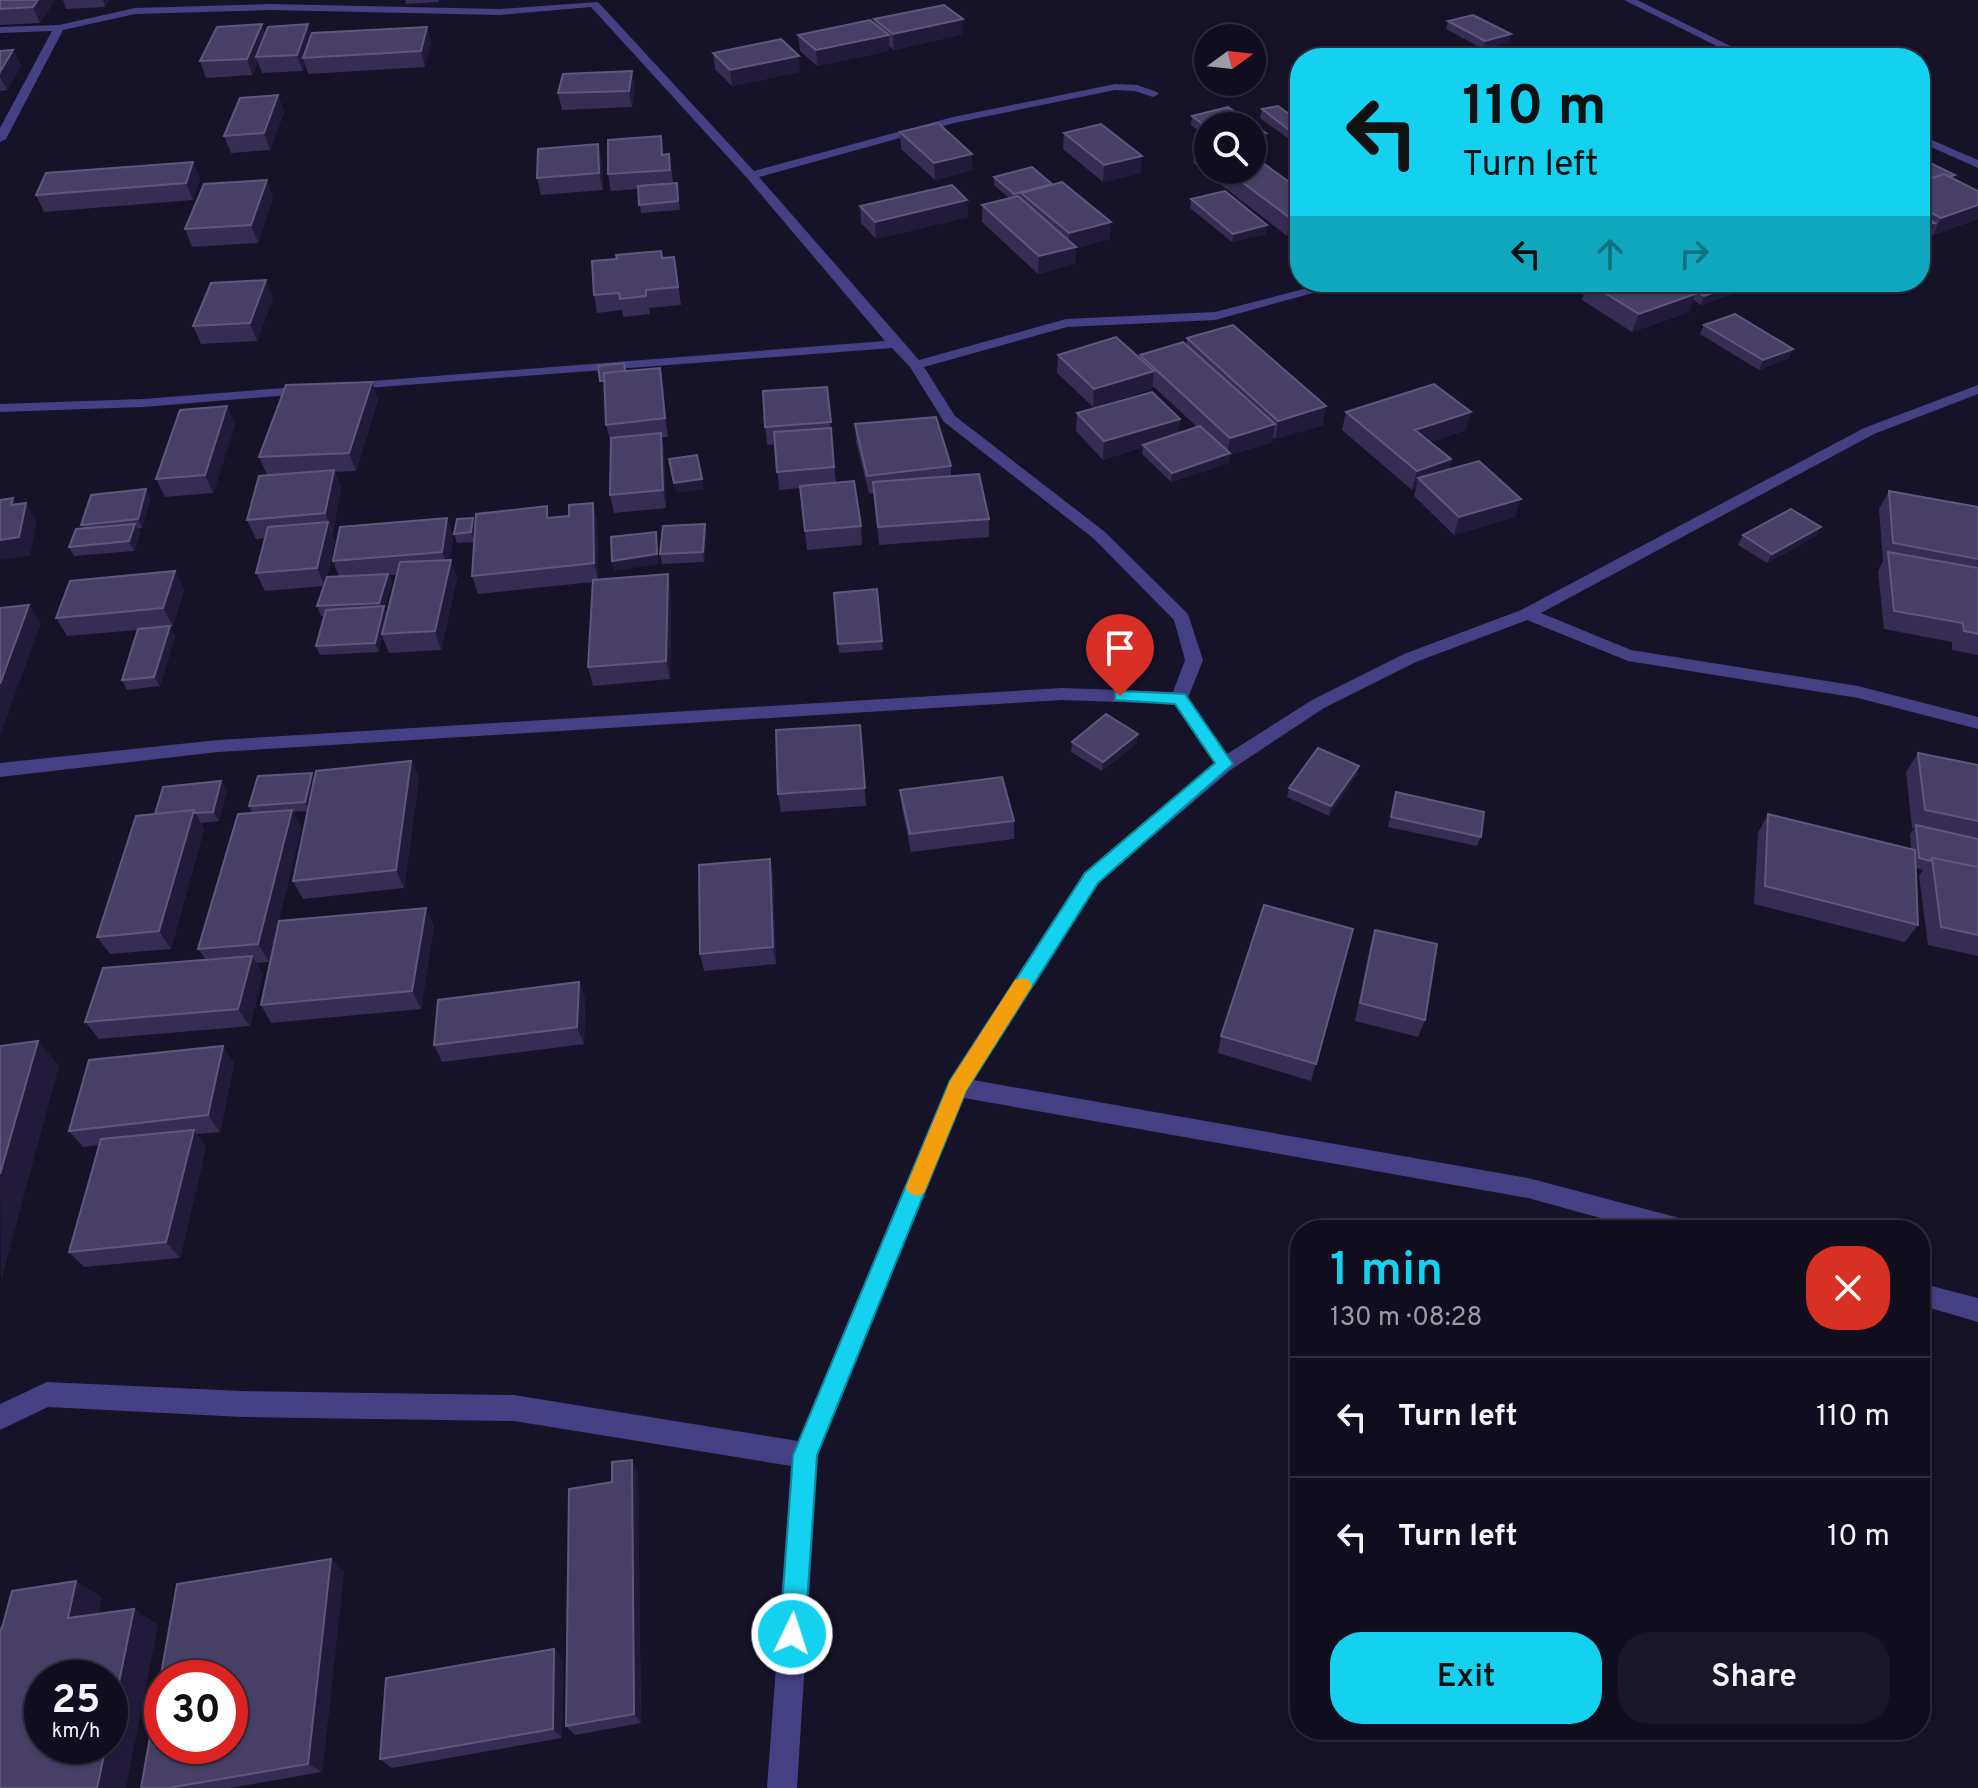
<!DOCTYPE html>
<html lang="en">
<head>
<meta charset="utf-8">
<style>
  body { margin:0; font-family:Overpass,sans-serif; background:#191727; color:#f1f3f6; height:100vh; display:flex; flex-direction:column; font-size:30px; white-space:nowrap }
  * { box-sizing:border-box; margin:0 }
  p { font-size:26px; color:#9c9ca4 }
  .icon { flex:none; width:44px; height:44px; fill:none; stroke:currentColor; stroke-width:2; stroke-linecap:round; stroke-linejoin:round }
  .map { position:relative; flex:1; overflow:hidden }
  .side { position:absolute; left:1290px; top:1220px; width:640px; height:520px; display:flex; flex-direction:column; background:#100e1e; border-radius:32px; box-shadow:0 2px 6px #0004,0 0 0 2px #302e3c }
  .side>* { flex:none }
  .hud { position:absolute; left:1290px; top:48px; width:640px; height:244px; border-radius:32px; box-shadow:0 2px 6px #0004,0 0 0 2px #302e3c; background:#14d2ef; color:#111; overflow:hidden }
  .needle { width:52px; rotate:75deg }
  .buttons { position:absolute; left:1194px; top:24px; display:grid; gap:16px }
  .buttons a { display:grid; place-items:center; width:72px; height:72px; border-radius:50%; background:#100e1e; box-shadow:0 2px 6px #0004,0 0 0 2px #302e3c; font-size:40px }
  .speed { position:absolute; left:24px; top:1660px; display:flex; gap:16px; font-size:40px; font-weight:700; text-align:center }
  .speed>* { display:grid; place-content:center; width:104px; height:104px; border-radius:50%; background:#100e1e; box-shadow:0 2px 6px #0004,0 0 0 2px #302e3c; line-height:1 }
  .speed small { font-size:20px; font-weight:400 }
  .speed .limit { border:12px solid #d22; background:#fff; color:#111 }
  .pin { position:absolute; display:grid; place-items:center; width:68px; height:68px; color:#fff; margin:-82px -34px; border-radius:50% 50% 50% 0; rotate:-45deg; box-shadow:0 0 8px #0007 }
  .pin .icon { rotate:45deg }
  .me { position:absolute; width:88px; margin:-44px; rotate:4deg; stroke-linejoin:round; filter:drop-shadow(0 0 6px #0008) }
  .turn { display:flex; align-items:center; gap:28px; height:168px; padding:0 40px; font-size:36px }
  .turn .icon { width:104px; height:104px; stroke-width:2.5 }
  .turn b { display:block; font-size:56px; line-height:68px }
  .lanes { display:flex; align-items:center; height:76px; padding:0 40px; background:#0003; justify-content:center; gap:40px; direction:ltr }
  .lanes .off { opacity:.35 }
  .round { display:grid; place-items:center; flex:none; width:84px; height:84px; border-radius:32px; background:#191727 }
  .head { display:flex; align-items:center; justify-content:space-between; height:136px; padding:0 40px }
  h1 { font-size:48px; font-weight:600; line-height:60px; color:#14d2ef }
  .primary-button { display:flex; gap:16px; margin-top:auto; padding:16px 40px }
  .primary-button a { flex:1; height:92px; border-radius:32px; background:#14d2ef; color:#111; font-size:32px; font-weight:600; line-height:92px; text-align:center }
  .primary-button a+a { background:#191727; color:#f1f3f6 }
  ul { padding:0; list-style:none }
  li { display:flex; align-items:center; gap:24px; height:120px; padding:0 40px; border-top:2px solid #302e3c }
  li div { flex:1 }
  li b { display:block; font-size:30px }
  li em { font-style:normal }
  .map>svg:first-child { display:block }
</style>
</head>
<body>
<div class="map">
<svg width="1978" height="1788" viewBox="0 0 1978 1788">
  <rect width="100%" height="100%" fill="#161228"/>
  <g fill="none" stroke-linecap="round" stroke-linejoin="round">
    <path fill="#454083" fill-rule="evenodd" d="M1624,0H1637L1755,58H1741Z
      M598,2L754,171L953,117L1115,84L1137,85L1157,92L1159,94L1153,97L1135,91L1115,90L954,123L759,177L919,360L1066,319L1215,312L1330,282H1353L1215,320L1067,327L924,367L955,416L1105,532L1188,614L1203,660L1188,698L1227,754L1312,700L1404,654L1521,610L1864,428L1978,385V394L1874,434L1541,613L1631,650L1858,686L1978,717V729L1858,698L1628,661L1527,620L1416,662L1324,708L1232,769L1098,883L973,1080L1528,1178L1683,1219L1691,1222L1695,1230H1644L1528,1198L964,1098L818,1455L797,1788H767L791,1466L514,1421L242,1417L48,1407L0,1430V1404L47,1382L242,1391L514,1395L798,1441L949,1080L1084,873L1214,763L1174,704L1062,700L218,752L0,777V763L218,740L1062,688L1173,692L1185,660L1174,620L1093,538L944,422L910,367L892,348L341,390V384L346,383L885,341L747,178L591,7L500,15L270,10L135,14L63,30L6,139L0,142V128L52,31L0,33V27L59,25L135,8L270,4L500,9Z
      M1920,135L1978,160V168L1920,142Z
      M310,386L315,387V393L143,407L0,412V404L143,399Z
      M1920,1283L1978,1298V1322L1920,1305Z"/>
  </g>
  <path fill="#362c54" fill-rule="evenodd" d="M0,0H55L40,23L0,25Z
    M63,0H109L105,7L66,9Z
    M405,0H439V2L406,4Z
    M874,19L963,34L894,50L889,46V51L817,66L800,51L798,35L875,24Z
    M1448,21L1511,34L1509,42L1483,49L1446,29Z
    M427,27L431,42L425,67L308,74L305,64L303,71L262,73L258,62L252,75L206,78L200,61L265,34L311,35Z
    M13,50L21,66L7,90L0,91V51Z
    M713,53L800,72L732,86L715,69Z
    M635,88L632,107L562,110L558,93Z
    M278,95L284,112L270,150L231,153L224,136Z
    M1228,107L1266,133L1265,141L1252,145V126H1208V137L1191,125L1192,116Z
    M1262,109L1300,122L1292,141L1260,118Z
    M900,132L973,170L935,180L901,149Z
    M1064,133L1141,173L1103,182L1063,149Z
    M1208,143V170H1252L1300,190V232L1287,236L1193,163L1195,147Z
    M664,155L672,171L673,183H677L680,210L641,213L638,189L611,191L608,174Z
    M1920,158L1953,179L1978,191V219L1933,235L1930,234L1927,240L1920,242Z
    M602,161L603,190L541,195L537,178Z
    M193,162L200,179L193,200L44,212L36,195Z
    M994,177L1110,239L1076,248L1075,264L1038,274L982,222V205L1009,198L994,185Z
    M273,197L258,243L192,247L185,229Z
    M1191,199L1266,234L1232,242L1190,208Z
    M967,200L968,217L876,239L861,223L860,206Z
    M662,258L677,274L681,305L649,308L650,314L623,317L622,310L597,313L594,295Z
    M1587,282H1736L1735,293L1701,305L1693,300L1689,312L1632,332L1582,300Z
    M273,298L257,341L201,344L193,326Z
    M1704,325L1789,358L1759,370L1700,334Z
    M1187,338L1323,425L1275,439L1273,437L1272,442L1230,455L1229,463L1171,482L1142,454L1143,447L1103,460L1076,431L1077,413L1180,419L1178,434L1197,427L1153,386L1152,389L1093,407L1057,373L1058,355L1140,358V355L1186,345Z
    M660,368L663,386L668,437H661L664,452L666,508L614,513L610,495L611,443L606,425L604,390H602L626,371Z
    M372,382L378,400L356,471L335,472L341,488L333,532H331L335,541L327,577L339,576L333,561L447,518L453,537L450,560H451L457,578L441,650L389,653L382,636L379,652L320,655L316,646L325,616H321L317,606L324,586L265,591L256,573L265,538L256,539L247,520L267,475L259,457ZM389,575H397L387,614L384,608L392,583Z
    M827,387L836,483L861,526L862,545L807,550L800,488L779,490L775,444L767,445L765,427Z
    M227,406L235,425L213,493L165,497L156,479Z
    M1346,412L1466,430L1430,442L1451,459L1449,469L1515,517L1454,535L1414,496L1416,488L1412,490L1342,430Z
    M855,424L951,466V476L989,519V537L879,545L874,493L869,494L856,442Z
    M1889,491L1978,507V655L1952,650V642L1884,629L1878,571L1883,561L1879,509Z
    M151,498L142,528L138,529L140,533L134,551L74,556L69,547L84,529L81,525Z
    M593,503L597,522L598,579L668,574L671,592L670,679L593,686L588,667L593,582L478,594L472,576L474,542L457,543L454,534L473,518L475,523L569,516Z
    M705,524L707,534L704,562L662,564L660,554Z
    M1821,527L1816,536L1767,563L1738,545L1743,535Z
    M175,571L184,590L173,626L170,627L175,636L160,686L127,690L122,680L138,630L67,636L56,618Z
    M877,589L883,650L839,653L834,593Z
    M860,725L866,806L781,812L778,794Z
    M1072,742L1137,743L1102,771L1071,752Z
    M1918,753L1978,765V956L1928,945L1919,876L1923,870L1916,868L1918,925L1905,942L1754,904L1758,833L1768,814L1911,849L1910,834L1914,829L1912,828L1906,772Z
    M411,761L419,779L404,888L303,899L293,881L308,811L293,812L301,828L269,962L256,963L263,974L250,1026L99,1039L85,1022L206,960L198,949L252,813L249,806L314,777Z
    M1359,766L1357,775L1329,816L1287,797L1289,788Z
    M221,781L227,791L219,821L201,823L204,829L171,949L110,954L97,937L155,814Z
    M900,790L1014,821V839L911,852L902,809Z
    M1396,792L1481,837L1477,846L1388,827Z
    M770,859L773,877L776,964L704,971L700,954Z
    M426,908L434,926L421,1009L271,1023L261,1005Z
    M1353,929L1311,1081L1218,1053L1221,1036Z
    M1375,930L1425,1020L1418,1037L1355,1021L1370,947Z
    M579,982L585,999L584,1044L442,1062L434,1045Z
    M234,1063L220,1132L197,1134L206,1147L180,1258L84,1267L69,1252L100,1145L83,1147L69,1131Z
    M638,1473L641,1723L575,1735L566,1726L612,1482Z
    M344,1571L322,1772L230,1788H141Z
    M554,1649L563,1660L562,1738L392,1768L380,1759Z"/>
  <path fill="#211a3b" d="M38,0H55L40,23L33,7Z
    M103,0H109L105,7Z
    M963,19V34L894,50L893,34Z
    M262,24L267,40L256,57L258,62L252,75L247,59Z
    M308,24L313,40L303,58L305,64L303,71L297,55Z
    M427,27L431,42L425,67L421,51Z
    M1511,34L1509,42L1483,49L1485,41Z
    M889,35V51L817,66L816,50Z
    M13,50L21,66L7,90L0,77V72Z
    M799,56L800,72L732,86L730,70Z
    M632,71L635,88L632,107L629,91Z
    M278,95L284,112L270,150L264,133Z
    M1300,131V139L1292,141L1293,133Z
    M1266,133L1265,141L1252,145V136Z
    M598,144L602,161L603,190L599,173Z
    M972,154L973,170L935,180L934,163Z
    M1142,156L1141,173L1103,182L1104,165Z
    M193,162L200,179L193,200L186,183Z
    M267,180L273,197L258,243L251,225Z
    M967,200L968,217L876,239L875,222Z
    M1978,205V219L1933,235L1941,218Z
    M1300,216V232L1287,236L1290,218Z
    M1111,222L1110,239L1076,248L1075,264L1038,274L1039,256L1068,248L1069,233Z
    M1935,223L1927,240L1920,242V227Z
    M1267,225L1266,234L1232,242L1233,234Z
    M266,280L273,298L257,341L250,323Z
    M1739,284L1735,293L1701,305L1704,296Z
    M1695,294L1689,312L1632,332L1639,314Z
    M1793,349L1789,358L1759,370L1763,360Z
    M660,368L663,386L668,437L665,418Z
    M1154,371L1152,389L1093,407L1094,389Z
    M372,382L378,400L356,471L349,453Z
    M227,406L235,425L213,493L205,475Z
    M1326,406L1323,425L1275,439L1278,421Z
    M1471,412L1466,430L1411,449L1415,430Z
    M1180,419L1178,437L1143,445V447L1103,460L1104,441Z
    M1275,424L1272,442L1230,455L1229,463L1171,482L1172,473L1227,455L1230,438Z
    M661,433L664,452L666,508L663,490Z
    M1451,459L1446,478H1418L1416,488L1412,490L1417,471Z
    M334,470L341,488L333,532L325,513Z
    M702,479L704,489L676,493L674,483Z
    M146,489L151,498L142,528L138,519Z
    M13,498L24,516L26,503L37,522L30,556L0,560V540Z
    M1521,499L1515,517L1454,535L1459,517Z
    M593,503L597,522L598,581L594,563Z
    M447,518L453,537L449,570L442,552Z
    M473,518L476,527L474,542L471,532Z
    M328,522L335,541L325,586L317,568Z
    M135,524L140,533L134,551L129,541Z
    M705,524L707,534L704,562L703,552Z
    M1821,527L1816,536L1767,563L1772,554Z
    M656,532L659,564L614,571L612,561Z
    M451,560L457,578L441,650L435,631Z
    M175,571L184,590L173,626L163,608Z
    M388,574L392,583L384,608L387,616L382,634V636L379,652L375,643L383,611L379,603Z
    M668,574L671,592L670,679L666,661Z
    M29,605L41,623L0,736V684Z
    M170,626L175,636L160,686L154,677Z
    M1138,734L1137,743L1102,771L1103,762Z
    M411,761L419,779L404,888L396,870Z
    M1359,766L1357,775L1329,816L1331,806Z
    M312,773L317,782L310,811L305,802Z
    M221,781L227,791L219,821L213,812Z
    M194,810L204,829L171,949L159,931Z
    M292,810L301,828L269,962L258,944Z
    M770,859L773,877L776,964L773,947Z
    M426,908L434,926L421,1009L412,991Z
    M252,956L263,974L250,1026L238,1009Z
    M579,982L585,999L584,1044L577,1027Z
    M38,1041L59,1066L1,1281L0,1174Z
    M223,1046L234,1063L220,1132L208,1115Z
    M194,1130L206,1147L180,1258L166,1242Z
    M632,1460L638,1473L641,1723L634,1714Z
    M331,1559L344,1571L322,1772L308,1764Z
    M76,1581L102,1597L94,1634L68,1618Z
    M134,1609L158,1625L126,1788H97L106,1746H110V1726Z
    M554,1649L563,1660L562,1738L553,1729Z"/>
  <path fill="#483f66" stroke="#60577e" stroke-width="2" fill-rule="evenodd" d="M0,0H38L33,7L0,9Z
    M944,5L963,19L893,34L874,19Z
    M1473,15L1511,34L1485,41L1448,21Z
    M870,20L889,35L816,50L798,35Z
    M262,24L247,59L200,61L217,27Z
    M308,24L297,55L256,57L268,27Z
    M427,27L421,51L303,58L312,33Z
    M781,39L799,56L730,70L713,53Z
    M1640,49L1658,58H1613L1610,56Z
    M13,50L0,72V51Z
    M632,71L629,91L558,93L563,74Z
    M278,95L264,133L224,136L240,98Z
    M1278,106L1300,122V131L1293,133L1262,109Z
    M1228,107L1266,133L1252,136V126H1208V128L1192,116Z
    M938,123L972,154L934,163L900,132Z
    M1101,124L1142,156L1104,165L1064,133Z
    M661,136L662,155L669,154L670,170L608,174V140Z
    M1208,143V157L1195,147Z
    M598,144L599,173L537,178L538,149Z
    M1252,155L1300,190V216L1290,218L1226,170H1252Z
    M1920,158L1955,175L1949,177L1944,174L1920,182Z
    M193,162L186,183L36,195L46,173Z
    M1032,167L1052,184L1014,194L994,177Z
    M1944,174L1978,191V205L1941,218L1920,207V182Z
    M267,180L251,225L185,229L204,184Z
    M1062,182L1111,222L1069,233L1021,193Z
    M677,183L678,201L639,205L638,186Z
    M952,185L967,200L875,222L860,206Z
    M1225,191L1267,225L1233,234L1191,199Z
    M1018,196L1076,247L1039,256L982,205Z
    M1920,214L1935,223L1920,227Z
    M661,251L662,258L674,257L678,287L646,290V296L620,299L619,293L594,295L592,261L617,259L616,255Z
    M266,280L250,323L193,326L211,283Z
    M1587,282H1675L1695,294L1639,314Z
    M1681,282H1736L1739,284L1704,296Z
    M1735,314L1793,349L1763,360L1704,325Z
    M1233,325L1326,406L1278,421L1187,338Z
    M1116,337L1154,371L1094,389L1058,355Z
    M1183,342L1275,424L1230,438L1140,355Z
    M624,363L625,371L604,373V381H600L598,366Z
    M660,368L665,418L606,425L604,373Z
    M372,382L349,453L259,457L286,385Z
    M1434,384L1471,412L1415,430L1451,459L1417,471L1346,412Z
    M827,387L831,422L765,427L763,391Z
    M1152,392L1180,419L1104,441L1077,413Z
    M227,406L205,475L156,479L180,410Z
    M936,417L951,466L867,476L855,424Z
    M1200,426L1230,453L1172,473L1143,445Z
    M831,428L834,467L777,472L774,432Z
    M661,433L663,490L610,495L611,438Z
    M697,455L702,479L674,483L669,459Z
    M1479,461L1521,499L1459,517L1418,478Z
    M334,470L325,513L247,520L259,476Z
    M979,474L989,519L878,527L873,482Z
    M854,481L861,526L805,531L800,486Z
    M146,489L138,519L81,525L91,495Z
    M1889,491L1978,507V559L1893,543Z
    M13,498L11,505L26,503L19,537L0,540V500Z
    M593,503L594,563L472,576L476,514L547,506V518L569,516V505Z
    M1791,509L1821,527L1772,554L1743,535Z
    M447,518L442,552L333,561L340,527Z
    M473,518L471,532L454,534L457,519Z
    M328,522L317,568L256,573L268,527Z
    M135,524L129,541L69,547L76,529Z
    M705,524L703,552L660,554L663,526Z
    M656,532L657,554L612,561L611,537Z
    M1888,552L1978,568V634L1964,631L1963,623L1894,611Z
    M451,560L435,631L382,634L400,562Z
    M175,571L163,608L56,618L70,581Z
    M388,574L379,603L317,606L327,577Z
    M668,574L666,661L588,667L593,580Z
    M877,589L882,641L838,644L834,593Z
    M29,605L0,684V608Z
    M384,606L375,643L316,646L326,610Z
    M170,626L154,677L122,680L138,629Z
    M1106,714L1138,734L1103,762L1072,742Z
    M860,725L865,788L778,794L776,730Z
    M1318,748L1359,766L1331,806L1289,788Z
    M1918,753L1978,765V821L1925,810Z
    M411,761L396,870L293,881L316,771Z
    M312,773L305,802L249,806L258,776Z
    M1002,777L1014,821L910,834L900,790Z
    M221,781L213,812L195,813L194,810L155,814L163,787Z
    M1396,792L1484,812L1481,837L1391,817Z
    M194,810L159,931L97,937L136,816Z
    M292,810L258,944L198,949L238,814Z
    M1768,814L1915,850L1918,925L1765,886Z
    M1916,825L1978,839V867L1932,858L1930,861L1919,858Z
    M1932,858L1978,867V935L1941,927Z
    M770,859L773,947L700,954L699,865Z
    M1264,905L1353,929L1316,1064L1221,1036Z
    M426,908L412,991L261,1005L279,921Z
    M1375,930L1437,944L1425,1020L1360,1003Z
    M252,956L238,1009L85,1022L103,968Z
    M579,982L577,1027L434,1045L438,1000Z
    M38,1041L0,1174V1046Z
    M223,1046L208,1115L69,1131L89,1060Z
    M194,1130L166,1242L69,1252L101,1139Z
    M632,1460L634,1714L566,1726L569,1489L612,1482V1462Z
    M331,1559L308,1764L168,1788H141L177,1584ZM162,1678H230V1746H162Z
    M76,1581L68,1618L134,1609L110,1726V1678H42V1746H106L97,1788H0V1629L2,1628L12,1591Z
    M554,1649L553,1729L380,1759L386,1678Z"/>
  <path fill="#14d2ef" stroke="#0d889b" stroke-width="2" d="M1120,691L1185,694L1233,764L1098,883L966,1091L817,1455L805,1634L801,1643L792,1647L783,1643L780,1634L793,1455L950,1081L1085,873L1215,763L1175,704L1115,700V692Z"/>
  <path fill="#f59e0b" d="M1022,978L1029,980L1032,986L966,1091L924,1193L916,1196L909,1193L906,1187L950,1081L1015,980Z"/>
</svg>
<div class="buttons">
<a><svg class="needle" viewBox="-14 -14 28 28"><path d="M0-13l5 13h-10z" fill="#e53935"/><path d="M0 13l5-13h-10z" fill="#9c9ca4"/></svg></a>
<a><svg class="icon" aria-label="search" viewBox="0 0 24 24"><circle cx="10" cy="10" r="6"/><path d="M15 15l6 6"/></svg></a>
</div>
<div class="speed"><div>25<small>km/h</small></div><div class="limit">30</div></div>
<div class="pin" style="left:1120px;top:696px;background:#d93025"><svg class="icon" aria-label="arrive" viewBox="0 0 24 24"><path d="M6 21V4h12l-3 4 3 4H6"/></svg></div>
<svg class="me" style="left:792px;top:1634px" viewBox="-20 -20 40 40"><circle r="17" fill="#14d2ef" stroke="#fff" stroke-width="3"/><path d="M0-11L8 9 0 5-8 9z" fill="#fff"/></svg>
<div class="hud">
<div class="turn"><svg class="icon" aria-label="left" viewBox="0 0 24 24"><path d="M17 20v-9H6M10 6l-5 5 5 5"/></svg><div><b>110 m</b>Turn left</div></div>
<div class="lanes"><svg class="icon" aria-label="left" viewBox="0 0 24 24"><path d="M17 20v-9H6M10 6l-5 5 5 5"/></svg><svg class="icon off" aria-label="ahead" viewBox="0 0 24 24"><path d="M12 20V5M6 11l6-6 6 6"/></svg><svg class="icon off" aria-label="right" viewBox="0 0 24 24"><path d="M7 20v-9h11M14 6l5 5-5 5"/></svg></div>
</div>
<section class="side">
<div class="head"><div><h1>1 min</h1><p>130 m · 08:28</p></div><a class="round" style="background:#d93025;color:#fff"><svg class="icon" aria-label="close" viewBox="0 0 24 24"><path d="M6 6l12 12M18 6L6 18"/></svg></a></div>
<ul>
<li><svg class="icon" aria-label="left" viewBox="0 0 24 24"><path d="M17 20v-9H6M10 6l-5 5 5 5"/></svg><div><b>Turn left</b></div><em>110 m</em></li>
<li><svg class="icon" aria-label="left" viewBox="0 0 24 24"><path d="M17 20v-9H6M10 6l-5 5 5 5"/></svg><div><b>Turn left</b></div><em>10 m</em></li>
</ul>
<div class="primary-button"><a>Exit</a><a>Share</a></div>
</section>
</div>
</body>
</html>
